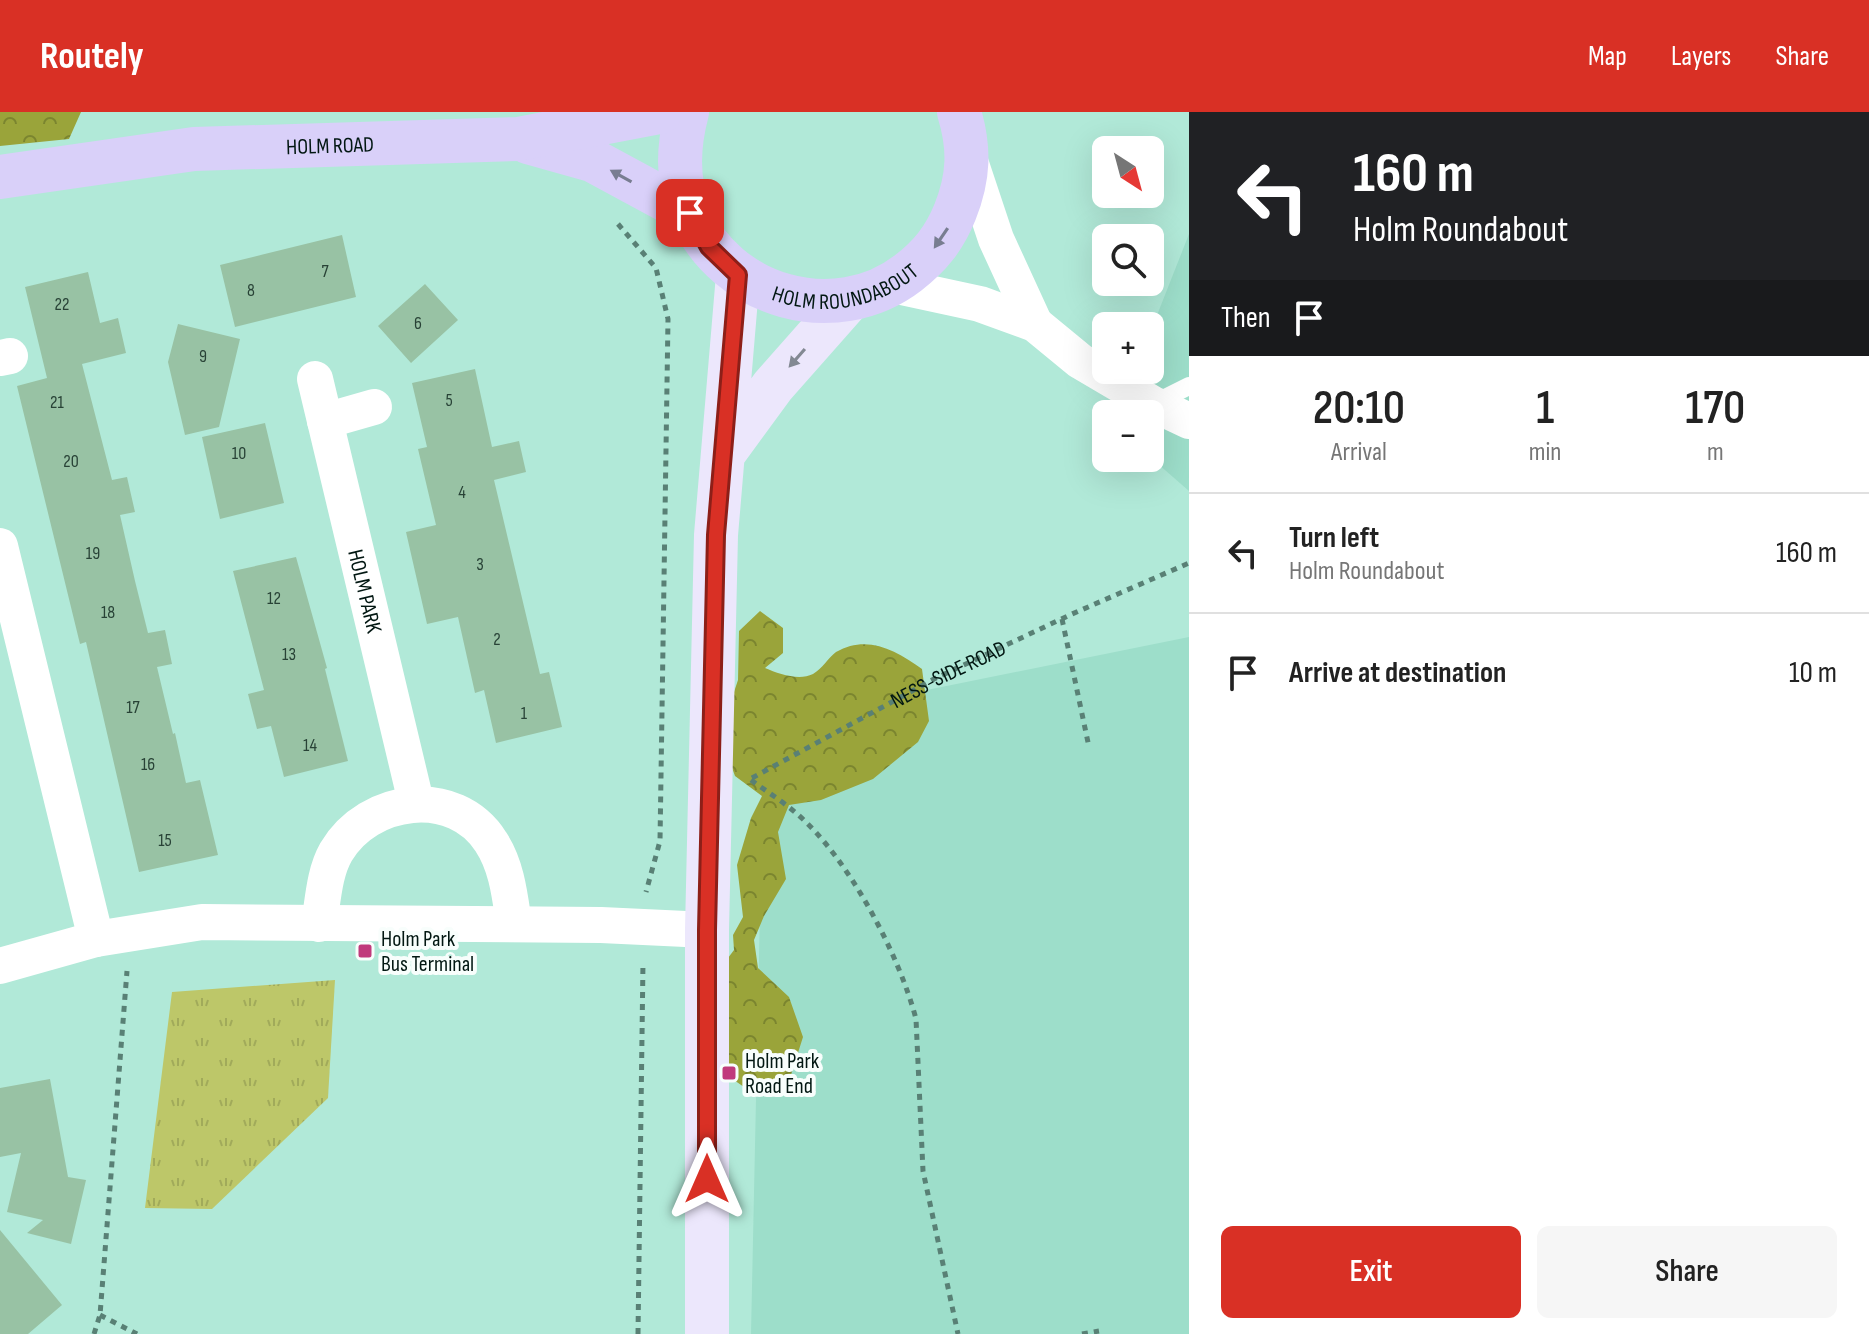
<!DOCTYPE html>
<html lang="en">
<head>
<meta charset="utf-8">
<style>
  body { margin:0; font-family:"Sofia Sans Condensed",sans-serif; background:#f6f6f6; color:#222; height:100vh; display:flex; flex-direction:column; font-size:30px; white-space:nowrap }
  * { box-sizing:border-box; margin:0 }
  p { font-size:26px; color:#767676 }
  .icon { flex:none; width:44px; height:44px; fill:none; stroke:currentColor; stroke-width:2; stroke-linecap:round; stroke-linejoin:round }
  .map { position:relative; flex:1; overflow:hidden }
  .panel { display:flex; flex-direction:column; background:#fff; width:680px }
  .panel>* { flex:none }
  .hud { background:#202124; color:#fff; overflow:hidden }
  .needle { width:52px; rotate:144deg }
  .fabs { position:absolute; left:1092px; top:24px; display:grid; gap:16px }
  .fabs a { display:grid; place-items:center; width:72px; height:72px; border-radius:12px; background:#fff; box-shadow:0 8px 32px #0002; font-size:40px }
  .pin { position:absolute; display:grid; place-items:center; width:68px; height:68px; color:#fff; margin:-34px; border-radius:16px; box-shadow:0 4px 12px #0006 }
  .me { position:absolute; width:88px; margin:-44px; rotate:0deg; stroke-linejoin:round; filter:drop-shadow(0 0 6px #0008) }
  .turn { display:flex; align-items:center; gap:28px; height:168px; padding:0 32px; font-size:36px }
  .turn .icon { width:104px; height:104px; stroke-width:2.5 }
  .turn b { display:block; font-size:56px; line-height:68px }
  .then { display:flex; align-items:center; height:76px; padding:0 32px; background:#0003; gap:16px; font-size:30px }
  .eta { display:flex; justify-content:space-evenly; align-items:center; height:136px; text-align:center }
  .eta b { font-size:48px; font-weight:600; line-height:56px }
  .primary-button { display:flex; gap:16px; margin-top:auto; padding:16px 32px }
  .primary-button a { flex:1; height:92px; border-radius:12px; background:#d93025; color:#fff; font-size:32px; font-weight:600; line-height:92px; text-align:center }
  .primary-button a+a { background:#f6f6f6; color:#222 }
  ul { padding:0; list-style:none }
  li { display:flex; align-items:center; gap:24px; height:120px; padding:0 32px; border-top:2px solid #e0e0e0 }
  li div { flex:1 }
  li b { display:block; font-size:30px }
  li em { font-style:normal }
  header { display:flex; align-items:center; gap:48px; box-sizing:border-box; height:112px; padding:0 40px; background:#d93025; color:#fff }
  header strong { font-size:38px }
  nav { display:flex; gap:44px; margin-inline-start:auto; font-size:28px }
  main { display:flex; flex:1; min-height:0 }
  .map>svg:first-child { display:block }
</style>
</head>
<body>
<header>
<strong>Routely</strong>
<nav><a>Map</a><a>Layers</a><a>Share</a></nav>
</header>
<main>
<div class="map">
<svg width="1189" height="1222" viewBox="0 0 1189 1222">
  <defs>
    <pattern id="forest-crowns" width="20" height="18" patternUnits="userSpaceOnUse" patternTransform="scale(2)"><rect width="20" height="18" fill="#9aa43a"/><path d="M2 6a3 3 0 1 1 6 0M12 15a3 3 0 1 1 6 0" fill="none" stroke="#7b852f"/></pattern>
    <pattern id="park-tufts" width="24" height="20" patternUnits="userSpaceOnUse" patternTransform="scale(2)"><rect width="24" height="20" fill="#bdc769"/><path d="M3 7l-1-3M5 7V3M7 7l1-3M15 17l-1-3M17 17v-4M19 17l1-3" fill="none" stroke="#a1aa5a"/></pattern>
  </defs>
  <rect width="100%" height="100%" fill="#b1e9d8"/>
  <path fill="#9ddeca" d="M1189,122V379L1150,345V302H1118L1135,258H1150V221Z
    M1189,525V1222H751L764,611Z"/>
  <path fill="url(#forest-crowns)" d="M0,0H81L69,27L0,34Z
    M760,499L783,516V541L765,556C779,562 799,569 813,562C822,557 828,546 836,540C867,522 896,538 922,557L929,609L918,630L873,667L821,688L789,693L778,720L786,767L764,804L754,828L758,856L789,885L803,925L790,966L754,982L711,952L728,846L734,838L733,823L743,805L737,753L751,706L762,684L735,664L726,639L728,598L738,568L739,519Z"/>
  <path fill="url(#park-tufts)" d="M335,868L328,986L212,1097L145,1096L172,880Z"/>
  <path fill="#98c2a4" d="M342,123L356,185L235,215L220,153Z
    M88,160L100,211L118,206L126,241L82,252L112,368L127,365L135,400L120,403L135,469L148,521L165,518L172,552L157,555L173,622L175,621L186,671L200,668L218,743L139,760L86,530L80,532L17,274L47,266L25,175Z
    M425,172L458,208L411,251L378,214Z
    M178,212L240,227L219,315L185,323L168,250Z
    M475,257L492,335L519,329L526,360L494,368L540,562L549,560L562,615L496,631L484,578L475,581L458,505L427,512L406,420L436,413L418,337L427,335L412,271Z
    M265,311L284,391L220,407L202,325Z
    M296,445L327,556L325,557L348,649L284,665L271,614L257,617L248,582L264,578L233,459Z
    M50,967L68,1065L86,1068L71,1132L27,1121L43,1108L7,1100L21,1041L0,1045V976Z
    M0,1118L62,1193L28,1222H0Z"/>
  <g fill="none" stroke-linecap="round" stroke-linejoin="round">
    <g stroke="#598075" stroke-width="5" stroke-dasharray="6 6" stroke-linecap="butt">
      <path d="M618,112L656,156L668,207L660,729L646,780"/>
      <path d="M1062,507L1089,635"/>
      <path id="s1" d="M752,666L934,567L1072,502L1189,451"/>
      <path d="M751,668C766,679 782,689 796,701C848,745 899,842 916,907L923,1059L958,1222"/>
      <path d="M100,1203L137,1222"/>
      <path d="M94,1222L100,1203L127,859"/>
      <path d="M638,1222L643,850"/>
      <path d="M1082,1222L1099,1219"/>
    </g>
    <path stroke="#fff" stroke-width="18" d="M1153,292L1189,274"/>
    <g stroke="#fff" stroke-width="36">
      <path d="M968,43L996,127L1035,212"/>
      <path d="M892,173L980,192L1035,212L1080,249L1153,292L1189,309"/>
      <path d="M0,246L10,244"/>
      <path id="s2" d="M315,267L416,690"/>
      <path d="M325,309L374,295"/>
      <path d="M0,434L96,827"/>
      <path d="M319,812C323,789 324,761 336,740C368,685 455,673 491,730C507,754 510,785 514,812"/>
      <path d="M0,854L96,827L202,810L601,813L707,818"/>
    </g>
    <path stroke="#ece7fc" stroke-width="44" d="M724,341L773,274L849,188
      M707,1222V818L716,423L738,163"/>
    <g stroke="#d9d0f9" stroke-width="44">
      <path id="s3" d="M687,0C678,34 676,68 690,101C725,185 835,217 908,161C930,144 944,127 955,100C969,65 970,36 959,0"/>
      <path d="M528,30L592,48L690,101"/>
      <path id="s4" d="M0,65L194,37L518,27L660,0"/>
    </g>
  </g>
  <defs><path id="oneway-solid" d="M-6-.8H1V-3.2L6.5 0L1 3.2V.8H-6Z" transform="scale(2)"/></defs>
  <g fill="#787d91">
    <use href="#oneway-solid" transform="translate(621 64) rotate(-151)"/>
    <use href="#oneway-solid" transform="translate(941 126) rotate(124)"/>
  </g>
  <use fill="#838993" href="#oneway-solid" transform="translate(797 246) rotate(131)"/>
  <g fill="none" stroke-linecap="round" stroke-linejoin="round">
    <g stroke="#8d1f18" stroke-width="20">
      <path id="route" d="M690,101L709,135L738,163L716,423L707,818V1067"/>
    </g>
    <use href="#route" stroke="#d93025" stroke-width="14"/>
  </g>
  <g fill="#c03a7c" stroke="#f8fefc" stroke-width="3">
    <rect x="357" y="831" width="16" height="16" rx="4"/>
    <rect x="721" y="953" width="16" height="16" rx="4"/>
  </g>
  <g text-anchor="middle" stroke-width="8" stroke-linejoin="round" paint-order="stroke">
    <g font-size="18" fill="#284236">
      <text x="325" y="165">7</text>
      <text x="251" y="184">8</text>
      <text x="62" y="198">22</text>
      <text x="418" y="217">6</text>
      <text x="203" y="250">9</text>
      <text x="449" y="294">5</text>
      <text x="57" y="296">21</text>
      <text x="239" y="347">10</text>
      <text x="71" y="355">20</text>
      <text x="462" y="386">4</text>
      <text x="93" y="447">19</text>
      <text x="480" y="458">3</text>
      <text x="274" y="492">12</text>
      <text x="108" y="506">18</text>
      <text x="497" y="533">2</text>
      <text x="289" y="548">13</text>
      <text x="133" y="601">17</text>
      <text x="524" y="607">1</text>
      <text x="310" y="639">14</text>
      <text x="148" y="658">16</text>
      <text x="165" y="734">15</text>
    </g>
    <g font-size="22" fill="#021712" stroke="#f8fefc">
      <text dy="8" stroke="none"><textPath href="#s4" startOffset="332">HOLM ROAD</textPath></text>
      <text dy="8" stroke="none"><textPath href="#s3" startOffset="296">HOLM ROUNDABOUT</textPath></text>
      <text dy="8" stroke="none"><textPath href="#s2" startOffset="218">HOLM PARK</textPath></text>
      <text dy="8" stroke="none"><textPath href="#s1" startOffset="222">NESS-SIDE ROAD</textPath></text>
    </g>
    <g font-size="22" fill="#021712" stroke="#f8fefc" text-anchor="start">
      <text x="381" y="834">Holm Park<tspan x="381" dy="25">Bus Terminal</tspan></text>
      <text x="745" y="956">Holm Park<tspan x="745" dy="25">Road End</tspan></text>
    </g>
  </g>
</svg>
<div class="fabs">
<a><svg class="needle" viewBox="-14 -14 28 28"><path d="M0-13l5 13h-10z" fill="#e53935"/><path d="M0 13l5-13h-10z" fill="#767676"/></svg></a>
<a><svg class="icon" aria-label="search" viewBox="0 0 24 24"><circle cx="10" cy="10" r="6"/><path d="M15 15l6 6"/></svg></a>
<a>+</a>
<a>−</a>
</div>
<div class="pin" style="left:690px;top:101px;background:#d93025"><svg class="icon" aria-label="arrive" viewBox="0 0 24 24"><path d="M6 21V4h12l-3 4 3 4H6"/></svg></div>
<svg class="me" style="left:707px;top:1067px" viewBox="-20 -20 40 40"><path d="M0-17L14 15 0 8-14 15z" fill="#d93025" stroke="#fff" stroke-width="4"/></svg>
</div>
<section class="panel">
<div class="hud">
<div class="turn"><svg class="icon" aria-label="left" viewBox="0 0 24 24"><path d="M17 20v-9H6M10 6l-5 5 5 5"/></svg><div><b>160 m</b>Holm Roundabout</div></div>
<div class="then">Then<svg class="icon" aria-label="arrive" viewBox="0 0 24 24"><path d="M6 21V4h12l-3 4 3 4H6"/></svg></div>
</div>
<div class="eta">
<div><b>20:10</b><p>Arrival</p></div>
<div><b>1</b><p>min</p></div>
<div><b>170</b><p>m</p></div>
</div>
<ul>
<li><svg class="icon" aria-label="left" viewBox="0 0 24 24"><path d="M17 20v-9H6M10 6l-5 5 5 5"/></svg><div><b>Turn left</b><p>Holm Roundabout</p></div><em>160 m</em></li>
<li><svg class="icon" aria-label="arrive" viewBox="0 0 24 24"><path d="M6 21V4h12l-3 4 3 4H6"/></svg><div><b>Arrive at destination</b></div><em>10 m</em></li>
</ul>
<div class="primary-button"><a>Exit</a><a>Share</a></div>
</section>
</main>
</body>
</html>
